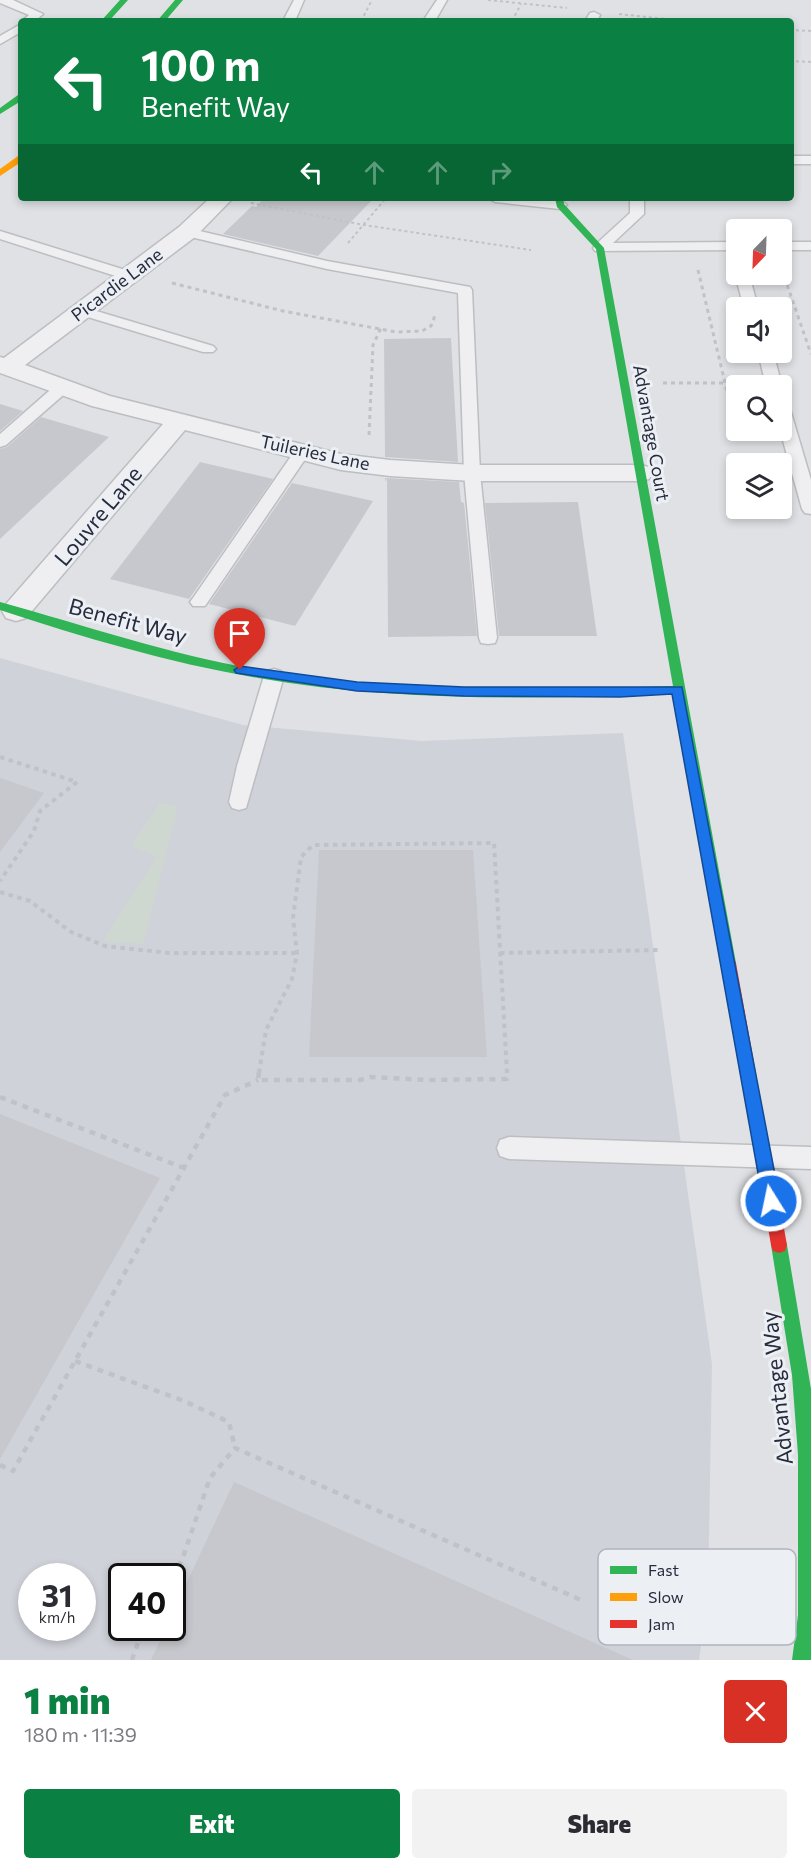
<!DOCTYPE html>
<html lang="en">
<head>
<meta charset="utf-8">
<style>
  body { margin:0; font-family:Commissioner,sans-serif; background:#f2f2f3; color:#2b2b33; height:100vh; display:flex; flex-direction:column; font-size:22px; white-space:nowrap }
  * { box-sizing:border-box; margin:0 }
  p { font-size:20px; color:#7c7c81 }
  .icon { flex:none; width:33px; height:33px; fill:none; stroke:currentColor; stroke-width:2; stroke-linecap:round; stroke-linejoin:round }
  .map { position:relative; height:1660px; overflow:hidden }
  .side { display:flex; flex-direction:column; background:#fff; flex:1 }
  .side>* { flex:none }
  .top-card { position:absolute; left:18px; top:18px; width:776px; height:183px; border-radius:6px; box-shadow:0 3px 9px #0003; background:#0b8043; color:#fff; overflow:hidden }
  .needle { width:39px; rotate:203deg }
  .fabs { position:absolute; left:726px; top:219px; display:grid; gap:12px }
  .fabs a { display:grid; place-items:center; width:66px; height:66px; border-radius:6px; background:#fff; box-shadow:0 3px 9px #0003; font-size:30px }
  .speed { position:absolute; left:18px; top:1563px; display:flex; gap:12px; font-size:30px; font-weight:700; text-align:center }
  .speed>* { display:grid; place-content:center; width:78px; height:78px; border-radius:50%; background:#fff; box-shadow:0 3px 9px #0003; line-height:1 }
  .speed small { font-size:15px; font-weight:400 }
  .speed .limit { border:3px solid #111; border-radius:9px; background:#fff; color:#111 }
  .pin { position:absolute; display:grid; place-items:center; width:51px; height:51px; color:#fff; margin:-62px -26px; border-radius:50% 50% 50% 0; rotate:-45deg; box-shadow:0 0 6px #0007 }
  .pin .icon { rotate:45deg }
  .me { position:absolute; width:66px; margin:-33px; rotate:350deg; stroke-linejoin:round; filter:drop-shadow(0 0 4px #0008) }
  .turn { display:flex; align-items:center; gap:21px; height:126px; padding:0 24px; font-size:27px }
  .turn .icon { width:78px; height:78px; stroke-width:2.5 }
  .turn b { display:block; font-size:42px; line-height:51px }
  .lanes { display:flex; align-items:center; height:57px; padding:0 24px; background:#0003; justify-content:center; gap:30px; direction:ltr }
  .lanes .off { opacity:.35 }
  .round { display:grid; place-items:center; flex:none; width:63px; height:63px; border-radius:6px; background:#f2f2f3 }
  .summary { display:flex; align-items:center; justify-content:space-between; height:102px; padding:0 24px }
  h1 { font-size:36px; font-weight:800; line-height:45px; color:#0b8043 }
  .primary-button { display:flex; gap:12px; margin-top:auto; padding:12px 24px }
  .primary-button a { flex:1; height:69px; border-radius:6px; background:#0b8043; color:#fff; font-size:24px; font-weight:800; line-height:69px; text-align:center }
  .primary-button a+a { background:#f2f2f3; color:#2b2b33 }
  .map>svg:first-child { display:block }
</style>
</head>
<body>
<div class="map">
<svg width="811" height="1660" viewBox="0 0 811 1660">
  <rect width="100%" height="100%" fill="#dfe1e5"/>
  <path fill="#cfd2d9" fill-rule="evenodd" d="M0,658L243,725L422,741L623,733L712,1364L708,1595L699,1660H0ZM32,1576H82V1628H32ZM122,1576H172V1628H122Z"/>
  <path fill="#ced8d0" d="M160,803L178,806L143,944L103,941L157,856L131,846Z"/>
  <path fill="#c7c8cd" d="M264,198H374L318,256L223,234L252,206L256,207Z
    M451,338L458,462L385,457L384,339Z
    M0,404L23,411L0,431Z
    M41,417L109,437L0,539V449L7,447Z
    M200,462L273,479L189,599L110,579Z
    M385,478L459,482L461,502L464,503L477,636L388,637L387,478L385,482Z
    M292,483L373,501L295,626L209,604Z
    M578,502L597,636H499L485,503Z
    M0,778L44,793L0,852Z
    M319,850H473L487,1057H309Z
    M0,1114L160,1178L0,1459Z
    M234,1482L633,1660H151L166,1628H172V1614Z"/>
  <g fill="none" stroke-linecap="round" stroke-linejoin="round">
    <g stroke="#bcbec1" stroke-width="3">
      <path id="lane" d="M0,0H13L43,14L35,21H22L29,15L0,3Z
        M294,0H304L295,21H283Z
        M437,0H447L435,21H423Z
        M594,12L600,15L597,21H585L590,13Z
        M21,24V32L0,44V36Z
        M790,156H811V164H790Z
        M488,198C506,198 555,194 567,205L560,209L495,202Z
        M630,198H644V214L613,243L736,242V250L595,251L593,248L595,245L630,213Z
        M187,228L327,261L470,287L472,290L480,473L497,638L495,643L488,644L481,643L479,638L464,473L458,293L327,269L182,235L180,232Z
        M0,231L135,273L137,276L130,280L125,279L0,239Z
        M782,242H811V250H782Z
        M736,272V274H749L758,308H744L735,274Z
        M83,307L213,346L216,349L213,352H203L78,314L76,311L78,308Z
        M758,352H773L782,386H766Z
        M63,382L71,387L69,390L6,445L0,447V434L57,384Z
        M782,404L790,409L811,480V514L805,513L802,509L780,430Z
        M302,447L310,452L205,606H193L190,602L193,598L296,449Z
        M274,669L281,671L284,676L246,808L239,810L232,808L229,802L237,766L264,676L267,671Z
        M509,1137L811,1147V1169L509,1159L500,1156L497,1148L500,1140Z"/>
    </g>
    <g stroke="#bcbec1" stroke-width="3">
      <path id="street" d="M210,198H233L195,237L25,365L110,396L341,454L390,460L472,465H640L649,467L653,473L649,479L640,481H472L390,476L341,470L185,430L26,618L16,621L6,618L2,611L6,604L163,424L92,406L0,373V357L4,358L179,227Z"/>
    </g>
    <path stroke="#c1c2c8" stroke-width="2" stroke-dasharray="3 3" stroke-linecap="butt" d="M488,0L567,8
      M619,14L684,21
      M361,21L372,0
      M512,21L521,4
      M790,30L811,31
      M790,61L811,62
      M251,203L364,225L531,250
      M348,243L386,198"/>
    <path stroke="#c1c2c8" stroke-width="3" stroke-dasharray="4 4" stroke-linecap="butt" d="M698,270L732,412
      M782,270L811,354
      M172,283L283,311L396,332L422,331L431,326L436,313
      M663,383H744
      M369,435L373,345L381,328"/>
    <path stroke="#c1c2c8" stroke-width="4" stroke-dasharray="4.5 4.5" stroke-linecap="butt" d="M0,757L77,782L40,811L34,831L0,881
      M0,892L30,901L71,932L105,946L169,953H297
      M500,953L660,950
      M259,1073L266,1030L292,979L297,953L293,918L301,857L313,845L494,843L507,1073"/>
    <path stroke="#c1c2c8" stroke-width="4.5" stroke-dasharray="6 6" stroke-linecap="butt" d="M259,1072L258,1080H360L370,1077L428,1080L507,1079V1072
      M0,1097L184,1168
      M75,1361L184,1401L229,1422L235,1448
      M0,1465L13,1471L225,1095L258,1080
      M172,1577L182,1560L210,1478L235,1448L581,1600
      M132,1660L143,1628"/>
    <use href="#lane" fill="#efeff1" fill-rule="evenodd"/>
    <use href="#street" fill="#efeff1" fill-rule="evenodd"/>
    <path fill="#30b455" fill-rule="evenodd" d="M120,0H128L109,21H101Z
      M175,0H183L165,21H157Z
      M18,95H21V101L0,114V108Z
      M555,198H563L564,204L604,248L736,963L734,967L729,969L724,967L722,963L674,694C536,699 396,702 258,678C170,663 85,638 0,610V602C87,626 171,655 260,670C396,692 535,690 673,686L596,249L557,207Z
      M779,1237L785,1239L787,1245L811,1389V1660H792L798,1615V1455L792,1375L771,1245L773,1239Z"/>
    <path fill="#ff9f0a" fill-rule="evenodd" d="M18,156H21V162L0,176V169Z"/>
    <path fill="#e5322d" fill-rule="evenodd" d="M729,957L734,959L736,963L787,1245L785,1251L779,1253L773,1251L771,1245L722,963L724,959Z"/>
  </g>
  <path fill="#1a73e8" stroke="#114b97" stroke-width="1.5" d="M240,666L357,682L464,687H682L780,1201L777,1207L771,1209L766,1207L763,1201L672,694L620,697L464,696L357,691L236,673L234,670Z"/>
  <g text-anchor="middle" stroke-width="6" stroke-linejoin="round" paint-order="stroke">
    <g font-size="18" fill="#272c3d" stroke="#eceff4">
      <text transform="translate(117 285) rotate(-37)" y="6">Picardie Lane</text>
      <text transform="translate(651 433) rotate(80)" y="6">Advantage Court</text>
      <text transform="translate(315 453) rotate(12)" y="6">Tuileries Lane</text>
    </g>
    <g font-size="22" fill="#272c3d" stroke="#eceff4">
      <text transform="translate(98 516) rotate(-50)" y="8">Louvre Lane</text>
      <text transform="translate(128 621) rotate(15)" y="8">Benefit Way</text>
      <text transform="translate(777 1388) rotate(-96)" y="8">Advantage Way</text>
    </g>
  </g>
  <rect x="598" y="1549" width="198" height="96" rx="9" fill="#eceff4" stroke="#b1b4bd" stroke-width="1.5"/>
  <rect x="610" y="1566" width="27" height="8" fill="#30b455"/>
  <rect x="610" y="1593" width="27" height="8" fill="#ff9f0a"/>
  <rect x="610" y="1620" width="27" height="8" fill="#e5322d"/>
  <g font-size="16" fill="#272c3d">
    <text x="648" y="1576">Fast</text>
    <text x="648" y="1603">Slow</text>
    <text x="648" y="1630">Jam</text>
  </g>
</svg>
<div class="fabs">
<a><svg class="needle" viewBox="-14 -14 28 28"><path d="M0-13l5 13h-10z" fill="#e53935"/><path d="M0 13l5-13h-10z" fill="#7c7c81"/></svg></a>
<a><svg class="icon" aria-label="sound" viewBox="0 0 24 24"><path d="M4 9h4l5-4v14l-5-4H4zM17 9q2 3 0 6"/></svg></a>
<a><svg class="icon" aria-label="search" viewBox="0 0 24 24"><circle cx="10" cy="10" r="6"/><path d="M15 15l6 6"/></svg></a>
<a><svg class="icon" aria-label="layers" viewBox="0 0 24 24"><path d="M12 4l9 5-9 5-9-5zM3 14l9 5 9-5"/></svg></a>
</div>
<div class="speed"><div>31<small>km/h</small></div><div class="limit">40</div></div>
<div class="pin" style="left:240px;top:670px;background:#d93025"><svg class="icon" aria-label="arrive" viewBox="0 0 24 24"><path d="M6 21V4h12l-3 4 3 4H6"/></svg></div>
<svg class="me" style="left:771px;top:1201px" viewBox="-20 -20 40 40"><circle r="17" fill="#1a73e8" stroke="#fff" stroke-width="3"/><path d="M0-11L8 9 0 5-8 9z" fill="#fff"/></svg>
<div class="top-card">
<div class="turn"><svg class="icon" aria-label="left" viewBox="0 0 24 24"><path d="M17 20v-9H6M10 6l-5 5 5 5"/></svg><div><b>100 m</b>Benefit Way</div></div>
<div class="lanes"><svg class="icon" aria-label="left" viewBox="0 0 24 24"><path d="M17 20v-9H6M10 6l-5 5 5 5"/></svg><svg class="icon off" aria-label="ahead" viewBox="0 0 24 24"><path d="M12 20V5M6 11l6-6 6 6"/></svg><svg class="icon off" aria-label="ahead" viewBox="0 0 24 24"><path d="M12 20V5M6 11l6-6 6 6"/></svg><svg class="icon off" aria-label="right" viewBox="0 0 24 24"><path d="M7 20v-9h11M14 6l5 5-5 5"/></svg></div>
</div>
</div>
<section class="side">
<div class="summary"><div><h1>1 min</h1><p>180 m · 11:39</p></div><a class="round" style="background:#d93025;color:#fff"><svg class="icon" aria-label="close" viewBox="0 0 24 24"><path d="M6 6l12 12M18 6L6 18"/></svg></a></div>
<div class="primary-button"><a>Exit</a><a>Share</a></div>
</section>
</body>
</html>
